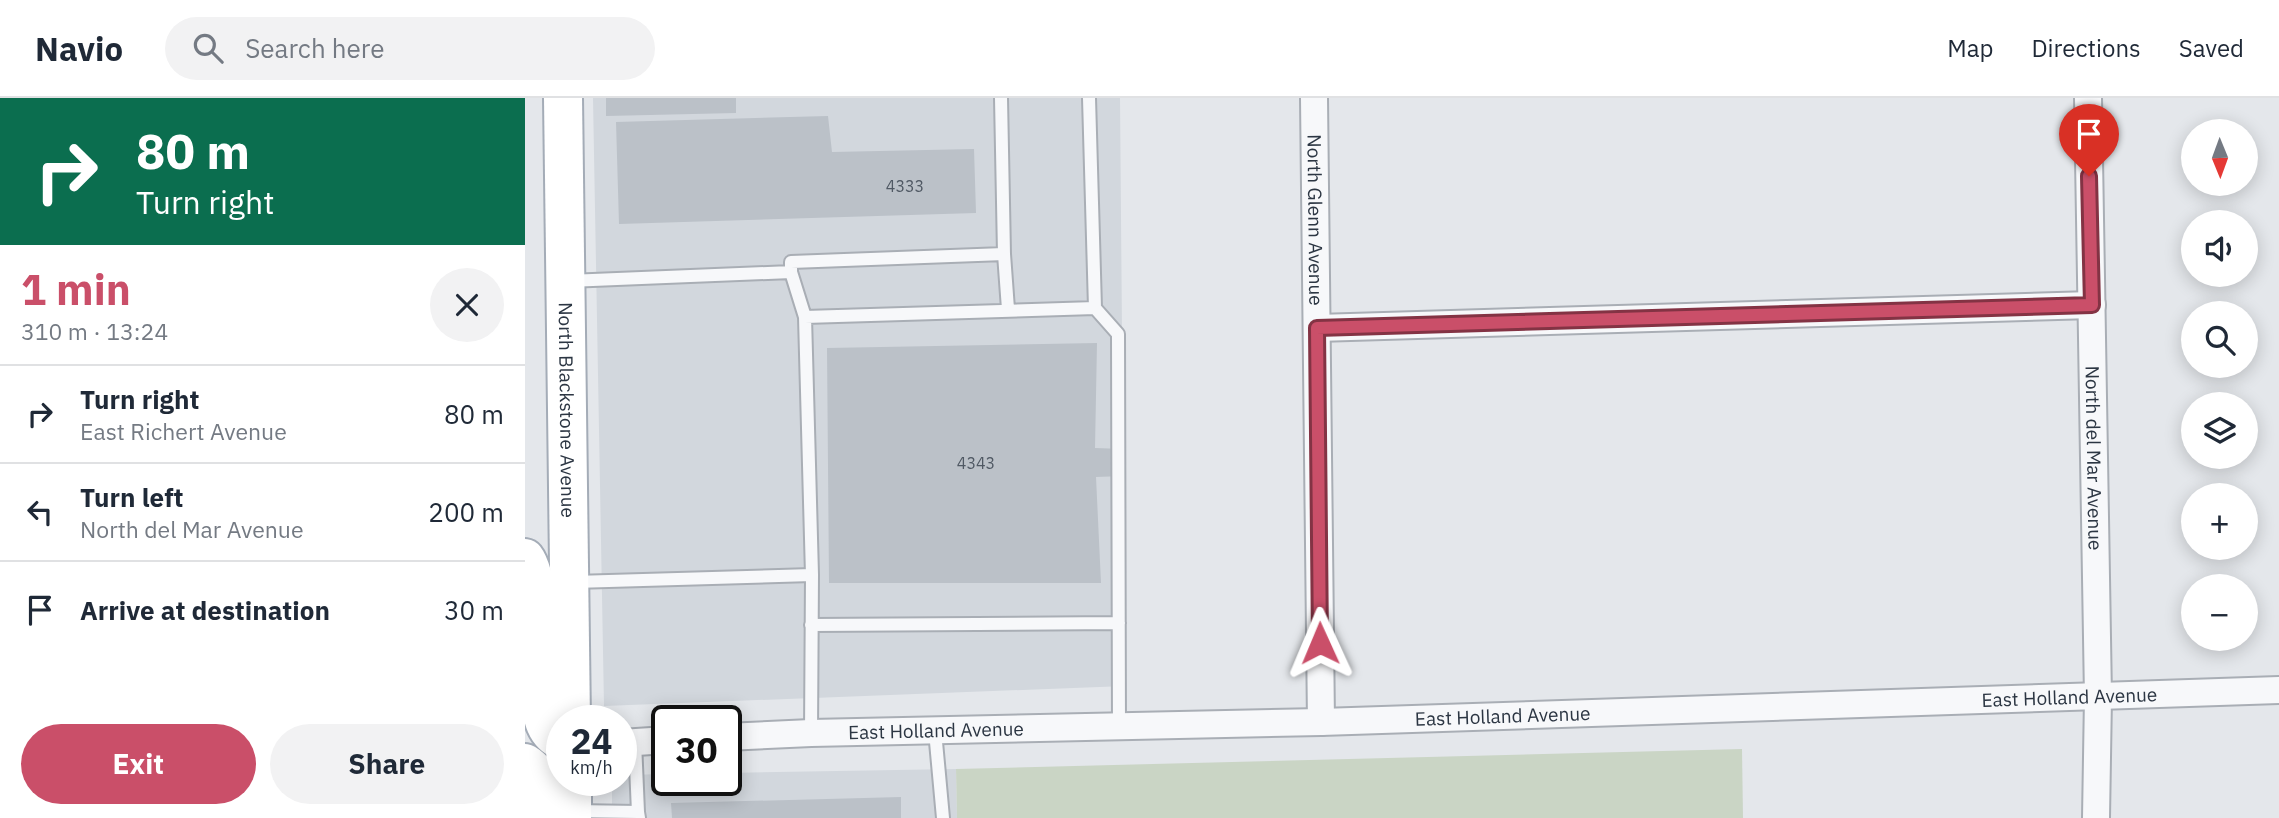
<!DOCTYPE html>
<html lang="en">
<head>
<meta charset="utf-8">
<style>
  body { margin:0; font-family:"IBM Plex Sans",sans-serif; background:#f2f2f3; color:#1f2937; height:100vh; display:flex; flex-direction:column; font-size:26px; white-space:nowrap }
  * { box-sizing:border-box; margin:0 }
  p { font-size:23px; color:#747a83 }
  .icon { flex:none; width:38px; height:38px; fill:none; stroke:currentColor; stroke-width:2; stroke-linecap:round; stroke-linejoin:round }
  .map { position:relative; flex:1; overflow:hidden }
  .sheet { display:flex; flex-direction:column; background:#fff; width:525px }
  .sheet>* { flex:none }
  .top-card { background:#0b6e4f; color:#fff; overflow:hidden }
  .needle { width:46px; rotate:179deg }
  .controls { position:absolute; left:1656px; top:21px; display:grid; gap:14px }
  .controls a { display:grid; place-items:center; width:77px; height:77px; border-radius:50%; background:#fff; box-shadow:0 4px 18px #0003; font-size:35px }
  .speed { position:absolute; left:21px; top:607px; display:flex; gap:14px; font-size:35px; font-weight:700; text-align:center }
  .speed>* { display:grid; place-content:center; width:91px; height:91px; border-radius:50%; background:#fff; box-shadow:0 4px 18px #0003; line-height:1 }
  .speed small { font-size:18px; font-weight:400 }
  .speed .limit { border:4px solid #111; border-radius:10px; background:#fff; color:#111 }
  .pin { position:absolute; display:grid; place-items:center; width:60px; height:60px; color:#fff; margin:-72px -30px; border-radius:50% 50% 50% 0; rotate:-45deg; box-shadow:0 0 7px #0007 }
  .pin .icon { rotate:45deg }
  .me { position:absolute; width:77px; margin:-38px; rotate:359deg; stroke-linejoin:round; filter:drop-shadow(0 0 5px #0008) }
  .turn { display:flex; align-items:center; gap:24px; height:147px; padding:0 21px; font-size:32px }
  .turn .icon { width:91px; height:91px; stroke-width:2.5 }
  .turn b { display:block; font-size:49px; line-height:60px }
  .round { display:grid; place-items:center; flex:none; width:74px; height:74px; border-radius:37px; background:#f2f2f3 }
  .overview { display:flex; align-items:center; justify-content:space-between; height:119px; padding:0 21px }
  h1 { font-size:42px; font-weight:700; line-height:52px; color:#ca4f69 }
  .cta { display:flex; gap:14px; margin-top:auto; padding:14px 21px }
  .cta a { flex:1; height:80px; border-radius:42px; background:#ca4f69; color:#fff; font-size:28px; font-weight:700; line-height:80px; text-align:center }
  .cta a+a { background:#f2f2f3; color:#1f2937 }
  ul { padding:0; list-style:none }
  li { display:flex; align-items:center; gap:21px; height:98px; padding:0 21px; border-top:2px solid #e0e1e3 }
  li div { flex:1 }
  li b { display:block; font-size:26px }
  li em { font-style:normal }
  header { display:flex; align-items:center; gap:42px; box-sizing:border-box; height:98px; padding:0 35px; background:#fff; border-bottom:2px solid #e0e1e3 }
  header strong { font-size:33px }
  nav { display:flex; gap:38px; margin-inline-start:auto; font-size:24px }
  .search { width:490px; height:63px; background:#f2f2f3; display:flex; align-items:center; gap:18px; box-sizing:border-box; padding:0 24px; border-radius:38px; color:#747a83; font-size:26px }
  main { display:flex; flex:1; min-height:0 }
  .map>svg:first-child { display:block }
</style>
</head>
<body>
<header>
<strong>Navio</strong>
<div class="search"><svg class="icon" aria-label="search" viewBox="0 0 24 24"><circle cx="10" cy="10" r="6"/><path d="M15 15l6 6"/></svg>Search here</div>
<nav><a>Map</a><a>Directions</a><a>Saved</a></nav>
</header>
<main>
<section class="sheet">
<div class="top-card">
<div class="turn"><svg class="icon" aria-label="right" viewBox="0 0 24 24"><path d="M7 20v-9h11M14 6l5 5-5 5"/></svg><div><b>80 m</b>Turn right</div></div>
</div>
<div class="overview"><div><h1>1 min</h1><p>310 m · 13:24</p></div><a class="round"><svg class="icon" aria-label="close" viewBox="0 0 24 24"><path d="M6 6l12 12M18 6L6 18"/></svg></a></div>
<ul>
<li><svg class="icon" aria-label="right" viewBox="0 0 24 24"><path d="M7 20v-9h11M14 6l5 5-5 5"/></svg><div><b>Turn right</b><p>East Richert Avenue</p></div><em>80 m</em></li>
<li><svg class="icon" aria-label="left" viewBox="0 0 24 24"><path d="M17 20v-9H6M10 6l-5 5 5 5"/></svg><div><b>Turn left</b><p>North del Mar Avenue</p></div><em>200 m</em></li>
<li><svg class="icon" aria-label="arrive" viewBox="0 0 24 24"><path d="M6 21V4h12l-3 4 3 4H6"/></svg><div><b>Arrive at destination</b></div><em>30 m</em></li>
</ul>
<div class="cta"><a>Exit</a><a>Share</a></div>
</section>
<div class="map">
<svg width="1754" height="720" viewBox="0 0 1754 720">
  <rect width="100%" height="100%" fill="#e4e7eb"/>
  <path fill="#d2d7dd" d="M68,0H595L600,588L79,608Z
    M431,671L432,720H87V683L96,682V677L142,676V682H201V675Z"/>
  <path fill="#cad5c5" d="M1217,651L1218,720H432L431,671Z"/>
  <path fill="#bbc1c8" d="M81,0H211V15L81,18Z
    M303,18L307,54L449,51L451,115L94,126L91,24Z
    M572,245L570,350L598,351V378L571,379L576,485H304L302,250Z
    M376,699V720H147L146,705Z"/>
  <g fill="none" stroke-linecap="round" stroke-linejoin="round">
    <g stroke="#a9aeb5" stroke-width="16">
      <path id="lane" d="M479,156L483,211
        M266,174V164L479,156L476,0
        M43,183L266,174L280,219L570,210L564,0
        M570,210L593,236L594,630
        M49,484L287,477L280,219
        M286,527L594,525
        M410,633L418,720
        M286,635L287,477
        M110,644L113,714
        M50,713L113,714L114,720"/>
    </g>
    <g stroke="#a9aeb5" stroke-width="30">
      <g id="street">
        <path id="s1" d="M789,0L796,624"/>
        <path id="s2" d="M1563,0L1573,599L1571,720"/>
        <path d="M792,230L1567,207"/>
        <path id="s3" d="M201,639L286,635L796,624L1754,592"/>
        <path d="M96,645L142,642"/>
      </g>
    </g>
    <g stroke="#a4acb7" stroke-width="42">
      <g id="primary">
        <path id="s4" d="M38,0L46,623"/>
        <path d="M0,460C18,483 14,571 15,603C17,619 20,636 37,643"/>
        <path d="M0,665C20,677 19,698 19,720"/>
        <path d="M47,682V720"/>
      </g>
    </g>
    <use href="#lane" stroke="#f7f8fa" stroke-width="12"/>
    <use href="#street" stroke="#f7f8fa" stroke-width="26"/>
    <use href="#primary" stroke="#fff" stroke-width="38"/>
  </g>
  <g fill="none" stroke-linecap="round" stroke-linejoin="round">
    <g stroke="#833344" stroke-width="18">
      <path id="route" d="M795,545L792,230L1567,207L1564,78"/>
    </g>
    <use href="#route" stroke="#ca4f69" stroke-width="12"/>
  </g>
  <g text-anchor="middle" stroke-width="5" stroke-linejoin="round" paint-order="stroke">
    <g font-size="16" fill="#505964">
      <text x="380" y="94">4333</text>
      <text x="451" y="371">4343</text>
    </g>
    <g font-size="19" fill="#2c3643" stroke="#f4f6f8">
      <text dy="7" stroke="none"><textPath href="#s1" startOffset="122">North Glenn Avenue</textPath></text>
      <text dy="7" stroke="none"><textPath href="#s4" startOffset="312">North Blackstone Avenue</textPath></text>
      <text dy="7" stroke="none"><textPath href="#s2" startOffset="360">North del Mar Avenue</textPath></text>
      <text dy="7" stroke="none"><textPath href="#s3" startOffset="1344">East Holland Avenue</textPath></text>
      <text dy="7" stroke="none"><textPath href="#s3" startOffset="777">East Holland Avenue</textPath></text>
      <text dy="7" stroke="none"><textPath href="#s3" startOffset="210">East Holland Avenue</textPath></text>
    </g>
  </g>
</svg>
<div class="controls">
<a><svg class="needle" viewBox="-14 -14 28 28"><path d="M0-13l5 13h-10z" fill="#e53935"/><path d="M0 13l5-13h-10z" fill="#747a83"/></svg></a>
<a><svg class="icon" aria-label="sound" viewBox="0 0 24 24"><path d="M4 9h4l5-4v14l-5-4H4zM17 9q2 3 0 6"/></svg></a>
<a><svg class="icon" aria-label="search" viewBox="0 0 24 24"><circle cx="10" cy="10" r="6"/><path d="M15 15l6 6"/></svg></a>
<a><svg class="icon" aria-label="layers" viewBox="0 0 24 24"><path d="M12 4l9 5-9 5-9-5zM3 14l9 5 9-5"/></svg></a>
<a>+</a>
<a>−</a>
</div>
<div class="speed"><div>24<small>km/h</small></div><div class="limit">30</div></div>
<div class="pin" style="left:1564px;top:78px;background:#d93025"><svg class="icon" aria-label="arrive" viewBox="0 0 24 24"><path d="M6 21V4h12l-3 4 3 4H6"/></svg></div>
<svg class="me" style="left:795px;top:545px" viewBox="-20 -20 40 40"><path d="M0-17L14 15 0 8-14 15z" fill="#ca4f69" stroke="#fff" stroke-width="4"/></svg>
</div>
</main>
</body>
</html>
